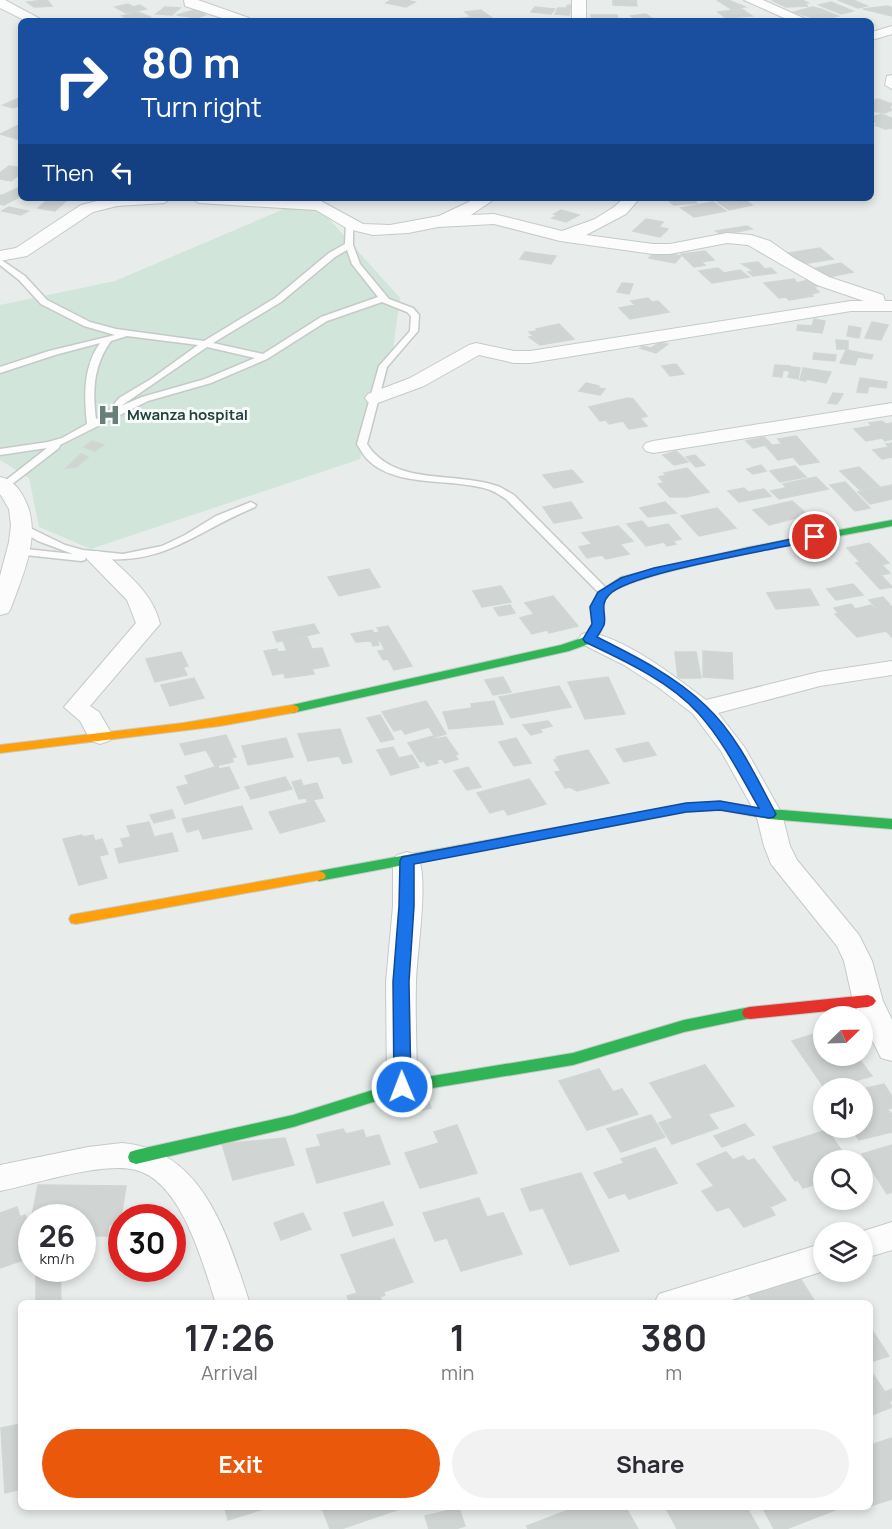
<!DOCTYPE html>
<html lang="en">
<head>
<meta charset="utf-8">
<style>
  body { margin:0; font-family:Manrope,sans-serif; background:#f2f2f3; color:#2b2b33; height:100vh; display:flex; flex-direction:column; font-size:22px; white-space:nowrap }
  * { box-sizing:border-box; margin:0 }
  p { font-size:20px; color:#7c7c81 }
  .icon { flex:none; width:33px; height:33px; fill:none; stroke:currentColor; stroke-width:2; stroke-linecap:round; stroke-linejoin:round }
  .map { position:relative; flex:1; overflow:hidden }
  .details { position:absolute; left:18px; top:1300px; width:855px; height:210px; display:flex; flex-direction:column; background:#fff; border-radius:9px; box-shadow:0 3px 9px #0003 }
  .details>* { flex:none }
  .hud { position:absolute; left:18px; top:18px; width:856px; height:183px; border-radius:9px; box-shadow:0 3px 9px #0003; background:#1a4fa0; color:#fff; overflow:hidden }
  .needle { width:39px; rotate:67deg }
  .tools { position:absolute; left:813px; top:1006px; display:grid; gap:12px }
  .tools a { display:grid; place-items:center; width:60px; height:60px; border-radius:50%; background:#fff; box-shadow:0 3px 9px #0003; font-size:30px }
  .speed { position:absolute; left:18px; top:1204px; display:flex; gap:12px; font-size:30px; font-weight:700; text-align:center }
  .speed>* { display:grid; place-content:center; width:78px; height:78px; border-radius:50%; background:#fff; box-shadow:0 3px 9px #0003; line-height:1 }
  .speed small { font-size:15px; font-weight:400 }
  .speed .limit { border:9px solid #d22; background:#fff; color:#111 }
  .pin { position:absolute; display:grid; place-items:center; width:51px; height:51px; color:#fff; margin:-26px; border:3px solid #fff; border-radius:50%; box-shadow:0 2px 6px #0007 }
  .me { position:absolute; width:66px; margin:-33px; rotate:359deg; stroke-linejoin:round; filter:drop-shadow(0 0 4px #0008) }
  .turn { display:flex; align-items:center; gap:21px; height:126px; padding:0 24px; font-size:27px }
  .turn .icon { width:78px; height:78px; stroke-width:2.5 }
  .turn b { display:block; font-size:42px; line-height:51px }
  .then { display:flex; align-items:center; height:57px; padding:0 24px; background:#0003; gap:12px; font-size:22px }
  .eta { display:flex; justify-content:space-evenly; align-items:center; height:102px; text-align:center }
  .eta b { font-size:36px; font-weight:700; line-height:42px }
  .button { display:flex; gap:12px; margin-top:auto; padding:12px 24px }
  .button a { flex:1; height:69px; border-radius:36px; background:#ea580c; color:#fff; font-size:24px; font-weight:700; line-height:69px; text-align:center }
  .button a+a { background:#f2f2f3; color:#2b2b33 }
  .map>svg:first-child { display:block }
</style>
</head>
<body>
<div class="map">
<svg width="892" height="1529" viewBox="0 0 892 1529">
  <rect width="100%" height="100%" fill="#e8edeb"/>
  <path fill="#d1e5da" d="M291,206L321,210L400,298L392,357L360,459L91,549L39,527L29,478L0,460V305L115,281Z"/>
  <path fill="#d0d5d4" stroke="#d0d6d4" stroke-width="1.5" d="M47,0L52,6L34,7L27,2Z
    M391,0H406L415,2L406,7L386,3Z
    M613,0H636L637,6L613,5Z
    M717,0H728L745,7L731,9Z
    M780,0H802L808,3L803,4L808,6L786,7L773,1Z
    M838,0H853L867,6L858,8Z
    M831,2L853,11L841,14L819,5Z
    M128,4L133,7L140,5L146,9L126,13L115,7Z
    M568,5H573L569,15L555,14L558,8H566Z
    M888,6L892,8V16L863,9Z
    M165,7L180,8L172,15L156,14Z
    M535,7L555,9L551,14L531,12Z
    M812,7L821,9L838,16L820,20L794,12Z
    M197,9L206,12L201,14L205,15L197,18L177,15Z
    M742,9L752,16L726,18L718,12Z
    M481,10L492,18L471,21L457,19L472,17L465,12Z
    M138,12L150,17L133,21L122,16Z
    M646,14L656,21H638L631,16Z
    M591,15H617L618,20H592Z
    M19,98L21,105L13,108L3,105Z
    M878,99L892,104L889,108L892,110L885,113L872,111V101Z
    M881,114L891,118L877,123L872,121V117Z
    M892,119V128L885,129L875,125Z
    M21,124V140L0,134Z
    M9,166L21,168V173L11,181L0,179V173Z
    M20,187L21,196L4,205L0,204V195H3Z
    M50,198L66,201L55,211L38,208Z
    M691,198L697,203L674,205L670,202Z
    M742,198L752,205L729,210L718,202Z
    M713,202L726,211L694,217L681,208Z
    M9,207L28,211L21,215L2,211Z
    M561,210L579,215L566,222L552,218L558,215L554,214Z
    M646,219L663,222L659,227L668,229L660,237L633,231Z
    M747,226L752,229L721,235L716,231Z
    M820,248L833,259L802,264L789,253Z
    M655,251L681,256L675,263L649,258Z
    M705,251L714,260L701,262L705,265L694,267L681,254Z
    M525,252L556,256L551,264L520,259Z
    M758,262L765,269L771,268L776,273L753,276L748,272L754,271L742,264Z
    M841,263L853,272L823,278L812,269Z
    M718,268L724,273L740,270L749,277L712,283L699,271Z
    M794,279L797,283L811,279L819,286L814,287L819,292L811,294L813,296L789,300L786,297L779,298L764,283Z
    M622,283L633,284L629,294L617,292Z
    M648,298L652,302L658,301L669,312L630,319L619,308L635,305L631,301Z
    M814,319L825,321L822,333L797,330L798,325L812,326Z
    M872,322L888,325L881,340L865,338Z
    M559,324L574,339L540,345L529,337L533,336L529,332L537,331L536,329Z
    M849,326L861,328L859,338L847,336Z
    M836,340L848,341V349H837Z
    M660,342L668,344L656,353L640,348L643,346L651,348Z
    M846,350L873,355L871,359L858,357L855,365L840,363Z
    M814,353L836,355L835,361L813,359Z
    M676,364L684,374L670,376L662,366Z
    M775,365L790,366L789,371L783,370L782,377L773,376Z
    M791,367L800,368L798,379L788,377Z
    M803,368L831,372L826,383L806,379V381L800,380Z
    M860,378L887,382L886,388L869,386L867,393L857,392Z
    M586,383L599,386L598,388L605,389L600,395L579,391Z
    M833,393L843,394L837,404L828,403Z
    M628,398L633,399L647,416L640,418L647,426L629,429L623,421L609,424L606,420L600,421L589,407Z
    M882,421L886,424L892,423V439L885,441L882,438L866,441L854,429L872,426L869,423Z
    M796,436L819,462L800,465L793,457L778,460L766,446L782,444L778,439Z
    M764,437L771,444L753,448L746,441Z
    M92,441L104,445L95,451L84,447Z
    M892,443V457L882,459L873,450L889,447L886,444Z
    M676,451L688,462L674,465L663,455Z
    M81,454L88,457L77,467L66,468Z
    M695,455L705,465L696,467L686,457Z
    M761,465L766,471L753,474L747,469Z
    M795,466L806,477L780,482L770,471Z
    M859,467L879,486L860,490L840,471Z
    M687,468L709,492L686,497H670L658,484L664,483L659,477L667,475L664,473Z
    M572,470L583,482L554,488L543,475Z
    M816,477L828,489L794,496L783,484Z
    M845,482L870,508L855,511L830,485Z
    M892,485V499L870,504L858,492Z
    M744,488L748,492L764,489L771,496L739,502L728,491Z
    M785,488L793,496L779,499L771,491Z
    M792,501L808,515L769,525L753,510Z
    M571,502L582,518L554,523L543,507Z
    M665,502L676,513L648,517L640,508Z
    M717,508L736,528L699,536L681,516Z
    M642,521L648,528L668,524L681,539L673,541L676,544L667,546L664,542L646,546L627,524Z
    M618,526L633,541L620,544L629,554L606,559L602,555L587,558L579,547L592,544L582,533Z
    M869,543L889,563L882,565L890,573L881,575L892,587L880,589L856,563L860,562L847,548Z
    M369,569L380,587L339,596L328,577Z
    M853,584L863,595L836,600L827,589Z
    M501,586L511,602L482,607L473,591Z
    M810,589L819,605L776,609L767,593Z
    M553,596L578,626L549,633L547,630L532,634L520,618L534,614L525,603Z
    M883,597L892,607V637L886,631L857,637L835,614L838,613L834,608L851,604L855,609L871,605L889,621L869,600Z
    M510,605L515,613L499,616L494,608Z
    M314,624L319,633L277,642L273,632Z
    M388,626L412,666L394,670L388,659L383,660L378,651L385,650L380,641H377L379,645L373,646L371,641L356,642L351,634L372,630L374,633L380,632L377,628Z
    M307,637L312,649L322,648L329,666L312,669L314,674L285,678L284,673L273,675L264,651L277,649L278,652L287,651L283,641Z
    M703,651L732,653L733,679L703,677Z
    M181,652L188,666L183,667L187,675L155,682L146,659Z
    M675,652H696L701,678H678Z
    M503,677L511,692L493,695L485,680Z
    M608,677L625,714L585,719L568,682Z
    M194,678L204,698L170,706L161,685Z
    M559,686L571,707L511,718L499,697Z
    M426,701L446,734L435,737L429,727L405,734L402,729L394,731L382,712Z
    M494,701L503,724L449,729L443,712L472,708L471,704Z
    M380,715L394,739L381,742L367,718Z
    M548,721L552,726L540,729L542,732L531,735L523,725Z
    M340,729L352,762L343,764L339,756L308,761L298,734Z
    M226,735L236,757L232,758L233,762L215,766L206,750L185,755L180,744Z
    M433,736L435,739L446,737L458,754L455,755L458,759L445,763L442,759L436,760L435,758L438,763L427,766L424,761L420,762L408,743Z
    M286,738L293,757L248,765L242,746Z
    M516,738L531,763L514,766L499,742Z
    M648,742L656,755L624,762L616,749Z
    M393,747L399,758L412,755L419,767L391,775L377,750Z
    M588,750L609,783L577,791L570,787L565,788L555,772L561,771L554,760L557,759L556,757Z
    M218,766L219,769L229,767L239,788L185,804L177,787L189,784L185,776Z
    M468,767L481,787L467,790L454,771Z
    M285,777L292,789L251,799L245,787Z
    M529,779L546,804L508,815L504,809L490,813L477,793Z
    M301,780L303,786L317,783L323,798L307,801L306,798L299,799L292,782Z
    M314,801L325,821L280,833L269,812Z
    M242,806L252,829L203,839L199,829L187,832L182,819Z
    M172,810L175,818L154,823L150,815Z
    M149,822L154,837L172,833L178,851L119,863L115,849L124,847L121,839L131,837L127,826Z
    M82,835L83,837L93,835L95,841L102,839L108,854L99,856L107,878L79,885L63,839Z
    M824,1031V1056H857L872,1076L825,1089L792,1041Z
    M705,1065L734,1106L708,1114L718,1128L672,1144L659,1123L673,1118L650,1083Z
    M599,1069L613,1092L622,1089L638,1114L587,1130L559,1081Z
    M884,1084L892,1097V1108L887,1109L892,1114V1132L859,1140L851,1128H862V1089Z
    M424,1089L431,1108L396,1116L389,1096Z
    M651,1115L665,1137L621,1152L607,1129Z
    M745,1124L754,1135L722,1147L714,1136Z
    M457,1125L477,1173L420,1188L405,1153L439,1143L434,1132Z
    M343,1129L346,1134L363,1130L366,1138L379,1135L390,1164L317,1183L306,1149L321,1146L317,1135Z
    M827,1130L849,1161H824V1171L815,1174L820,1183L803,1188L798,1180L795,1181L773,1147Z
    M285,1138L294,1165L233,1180L222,1144Z
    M892,1145V1192L887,1194L862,1154Z
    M655,1148L677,1183L629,1199L625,1193L609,1198L594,1173L624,1163L621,1159Z
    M726,1152L733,1160L743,1156L748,1161L754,1159L786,1200L770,1207L775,1215L744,1227L729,1207L717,1211L702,1191L714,1186L697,1164Z
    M581,1173L619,1251L570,1265L543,1208L530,1211L521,1189Z
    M38,1185L126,1186L120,1225H109L107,1236H82V1218L32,1216Z
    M479,1198L487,1217L503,1213L522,1254L461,1271L447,1238L435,1241L423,1213Z
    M383,1202L393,1225L353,1236L344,1213Z
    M17,1207L20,1217L25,1215L30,1229H32V1257L0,1268V1213Z
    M303,1213L311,1229L281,1240L274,1223Z
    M394,1239L413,1282L383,1292L385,1295L380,1297L383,1304H350L347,1296L357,1293L341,1255Z
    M60,1269L61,1303L36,1304V1272Z
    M800,1278L815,1302L754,1304L748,1295Z
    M870,1327L889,1356L870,1362Z
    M870,1370L885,1392L892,1389V1400L889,1402L892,1407L870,1416Z
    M21,1424V1489L5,1493L1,1428Z
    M892,1438V1499L870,1506V1445Z
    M225,1508H266L228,1520Z
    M322,1508H402L341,1529H330Z
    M459,1508L465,1526L455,1529H429L425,1516Z
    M574,1508H626L638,1529H528L527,1526Z
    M666,1508H747L759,1529H677Z
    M763,1508H840L786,1529H774Z"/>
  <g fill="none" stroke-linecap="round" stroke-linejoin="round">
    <g stroke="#c5cac8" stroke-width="3">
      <path id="lane" d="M346,222L353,224V245L360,264L389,299L413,308L419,315L418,331L387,367L367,444C395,487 454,471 497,486C503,488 508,492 514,495L608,590L609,592L608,594H600L506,499C501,496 496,492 490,490C454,477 397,489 368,460C364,456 360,449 357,444L379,366L410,331L411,316L407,312L382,302L327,321L267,359L211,383L148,401L60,445L59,448L7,488H1V484L47,448L0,455V449L48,442L62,438L87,424C84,396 83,367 100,343L55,355L0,373V367L49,351L115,335L84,326L41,304L19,280L0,265V259L25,276L47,300L90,322L116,329L204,341L275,298L329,253L345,244ZM347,250L352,264L378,297L321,317L263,354L213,343L281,302L335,257ZM127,336L198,345L151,379L119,398L107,413L96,419C92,390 94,364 111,341ZM207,347L255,358L205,379L142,397L121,406Z
        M251,502L256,505L255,507C190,534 162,569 86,557L85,560L81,561L16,554L11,551L16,548L73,554L38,541L18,529V525L22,524L65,545L83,550L123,554L162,546L185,535L216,516Z"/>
    </g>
    <g stroke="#c5cac8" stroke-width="2">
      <path id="street" d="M0,0H5L44,21H26L0,8Z
        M184,0H198L249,18L251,21H231L185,6Z
        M572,0H586V21H572Z
        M744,0H763L810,21H791Z
        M892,26V34L872,40V32Z
        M892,75V89L885,85L887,76Z
        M109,198H172L164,203L117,206L93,212L27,256L0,261V251L16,248L81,205Z
        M191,198L319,200L363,224L390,225L439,216L477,198H496L471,215L494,214L562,231L595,219L614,207L624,198H640L626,214L586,235L653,244H670L727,233L751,235L770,241L794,258L829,277L883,295L885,301H892V311H851L530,363H514L479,355L424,386L375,404L368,402L365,398L368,394L410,378L469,345L476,343L514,351H530L851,301H864L817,285L748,245L727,243L670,254H653L560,241L494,224L438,227L408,233L373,235L348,229L316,210L199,203Z
        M892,403V415L653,453L646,451L643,447L646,443L653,441Z
        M0,477C11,479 19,488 24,498C43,533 23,574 11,608L8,613L0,615V576L9,542L11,525L9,509L0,494Z
        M97,551L105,553C127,574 153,593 160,624L90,706L99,712L113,736L109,741L100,744L91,741L80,721L64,707L136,623L127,600L86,558L89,553Z
        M590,632C631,642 673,675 706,700L819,672L892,661V675L820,686L718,713L745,748L782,814L790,846L797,860L859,935L872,961L883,1001L892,1020V1061L881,1058L853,1001L844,961L837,946L771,864L764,846L756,814L721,751L693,714L658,687L624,665L582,644L578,639L582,634Z
        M407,852L417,855C430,876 416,956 416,984C415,1018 417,1053 417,1087L413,1095L402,1099L391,1095L387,1087L386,982L393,906V861L397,855Z
        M122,1143C205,1150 228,1238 250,1304H216C203,1264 182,1182 136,1170C103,1161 35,1184 0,1191V1165L88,1147Z
        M892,1222V1250L862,1259V1233H857Z
        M824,1243V1271L719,1304H654L659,1294Z"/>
    </g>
    <g stroke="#c3cac8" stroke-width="2">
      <path id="fast" d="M892,520V526C849,535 628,571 608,595C598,607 607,615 603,626C602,631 597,637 594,642L569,651L292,713L285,709L292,705L561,645L585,637L592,624L590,607L598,592L621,577L749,547Z
        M720,802L769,809L892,819V829L769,819L720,810L686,812L319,881L312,876L319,871L686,804Z
        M750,1007L756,1009L758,1013L756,1017L684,1032L573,1065L402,1093L293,1127L136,1164L130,1162L128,1157L130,1152L136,1150L293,1115L402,1081L573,1053L684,1020Z"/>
    </g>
    <g stroke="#c3cac8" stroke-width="2">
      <path id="slow" d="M292,705L297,706L299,709L297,712L220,726L0,753V745L183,723Z
        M319,871L324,873L326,876L324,879L76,924L71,923L69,919L71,915L76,914Z"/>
    </g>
    <g stroke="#c3cac8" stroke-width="2">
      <path id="jam" d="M868,995L873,997L876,1001L873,1005L868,1007L750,1019L744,1017L742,1013L744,1009L750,1007Z"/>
    </g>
    <use href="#lane" fill="#fcfcfc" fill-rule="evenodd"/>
    <use href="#street" fill="#fcfcfc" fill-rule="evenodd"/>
    <use href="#fast" fill="#30b455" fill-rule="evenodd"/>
    <use href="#slow" fill="#ff9f0a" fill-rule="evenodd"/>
    <use href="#jam" fill="#e5322d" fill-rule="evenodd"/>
  </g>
  <path fill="#1a73e8" stroke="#114b97" stroke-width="1.5" d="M815,534L819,535V539C780,549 630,572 609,595C599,605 607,615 604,625C602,629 599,634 597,637C635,656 675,676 706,706C737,735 756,777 776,814L774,817L769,818L720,810L686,812L414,864V906L409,982L411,1087L408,1092L402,1094L397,1092L394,1087L393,982L399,906L400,861L402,857L686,803L720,801L759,808C740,775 724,742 699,714C671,682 623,660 585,642L583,639L592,624L590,607L598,592L621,578L654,568Z"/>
  <defs>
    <g id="hospital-bare" transform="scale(1.8)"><path d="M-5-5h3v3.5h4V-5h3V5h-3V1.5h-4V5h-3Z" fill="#697d7b" stroke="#f7fbf9" stroke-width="2.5" paint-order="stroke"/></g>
  </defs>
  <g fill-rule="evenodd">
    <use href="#hospital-bare" x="109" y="415"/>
  </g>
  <g text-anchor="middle" stroke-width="6" stroke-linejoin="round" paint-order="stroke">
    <g font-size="15" font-weight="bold" fill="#24413e" stroke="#f7fbf9" text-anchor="start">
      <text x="127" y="420">Mwanza hospital</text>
    </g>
  </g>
</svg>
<div class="tools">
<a><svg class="needle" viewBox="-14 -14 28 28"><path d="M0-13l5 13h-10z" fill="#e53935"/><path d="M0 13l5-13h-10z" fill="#7c7c81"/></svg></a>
<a><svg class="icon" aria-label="sound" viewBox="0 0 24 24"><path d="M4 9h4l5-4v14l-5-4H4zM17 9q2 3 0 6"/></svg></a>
<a><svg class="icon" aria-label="search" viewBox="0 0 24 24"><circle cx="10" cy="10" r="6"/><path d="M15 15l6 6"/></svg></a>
<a><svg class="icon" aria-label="layers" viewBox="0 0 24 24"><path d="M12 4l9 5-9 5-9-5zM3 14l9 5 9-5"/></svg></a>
</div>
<div class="speed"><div>26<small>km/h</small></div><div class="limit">30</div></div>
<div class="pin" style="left:815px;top:537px;background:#d93025"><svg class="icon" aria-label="arrive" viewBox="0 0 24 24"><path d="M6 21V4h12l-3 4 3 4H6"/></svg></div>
<svg class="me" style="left:402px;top:1087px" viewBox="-20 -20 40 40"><circle r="17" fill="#1a73e8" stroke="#fff" stroke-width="3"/><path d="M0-11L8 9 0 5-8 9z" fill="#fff"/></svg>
<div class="hud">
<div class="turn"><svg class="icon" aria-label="right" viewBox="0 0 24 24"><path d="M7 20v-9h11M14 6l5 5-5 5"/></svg><div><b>80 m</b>Turn right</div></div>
<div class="then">Then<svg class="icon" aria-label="left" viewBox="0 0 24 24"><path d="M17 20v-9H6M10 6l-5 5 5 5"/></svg></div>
</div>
<section class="details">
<div class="eta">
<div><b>17:26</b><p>Arrival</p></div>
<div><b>1</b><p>min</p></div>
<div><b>380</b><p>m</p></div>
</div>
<div class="button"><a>Exit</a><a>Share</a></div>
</section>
</div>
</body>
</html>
